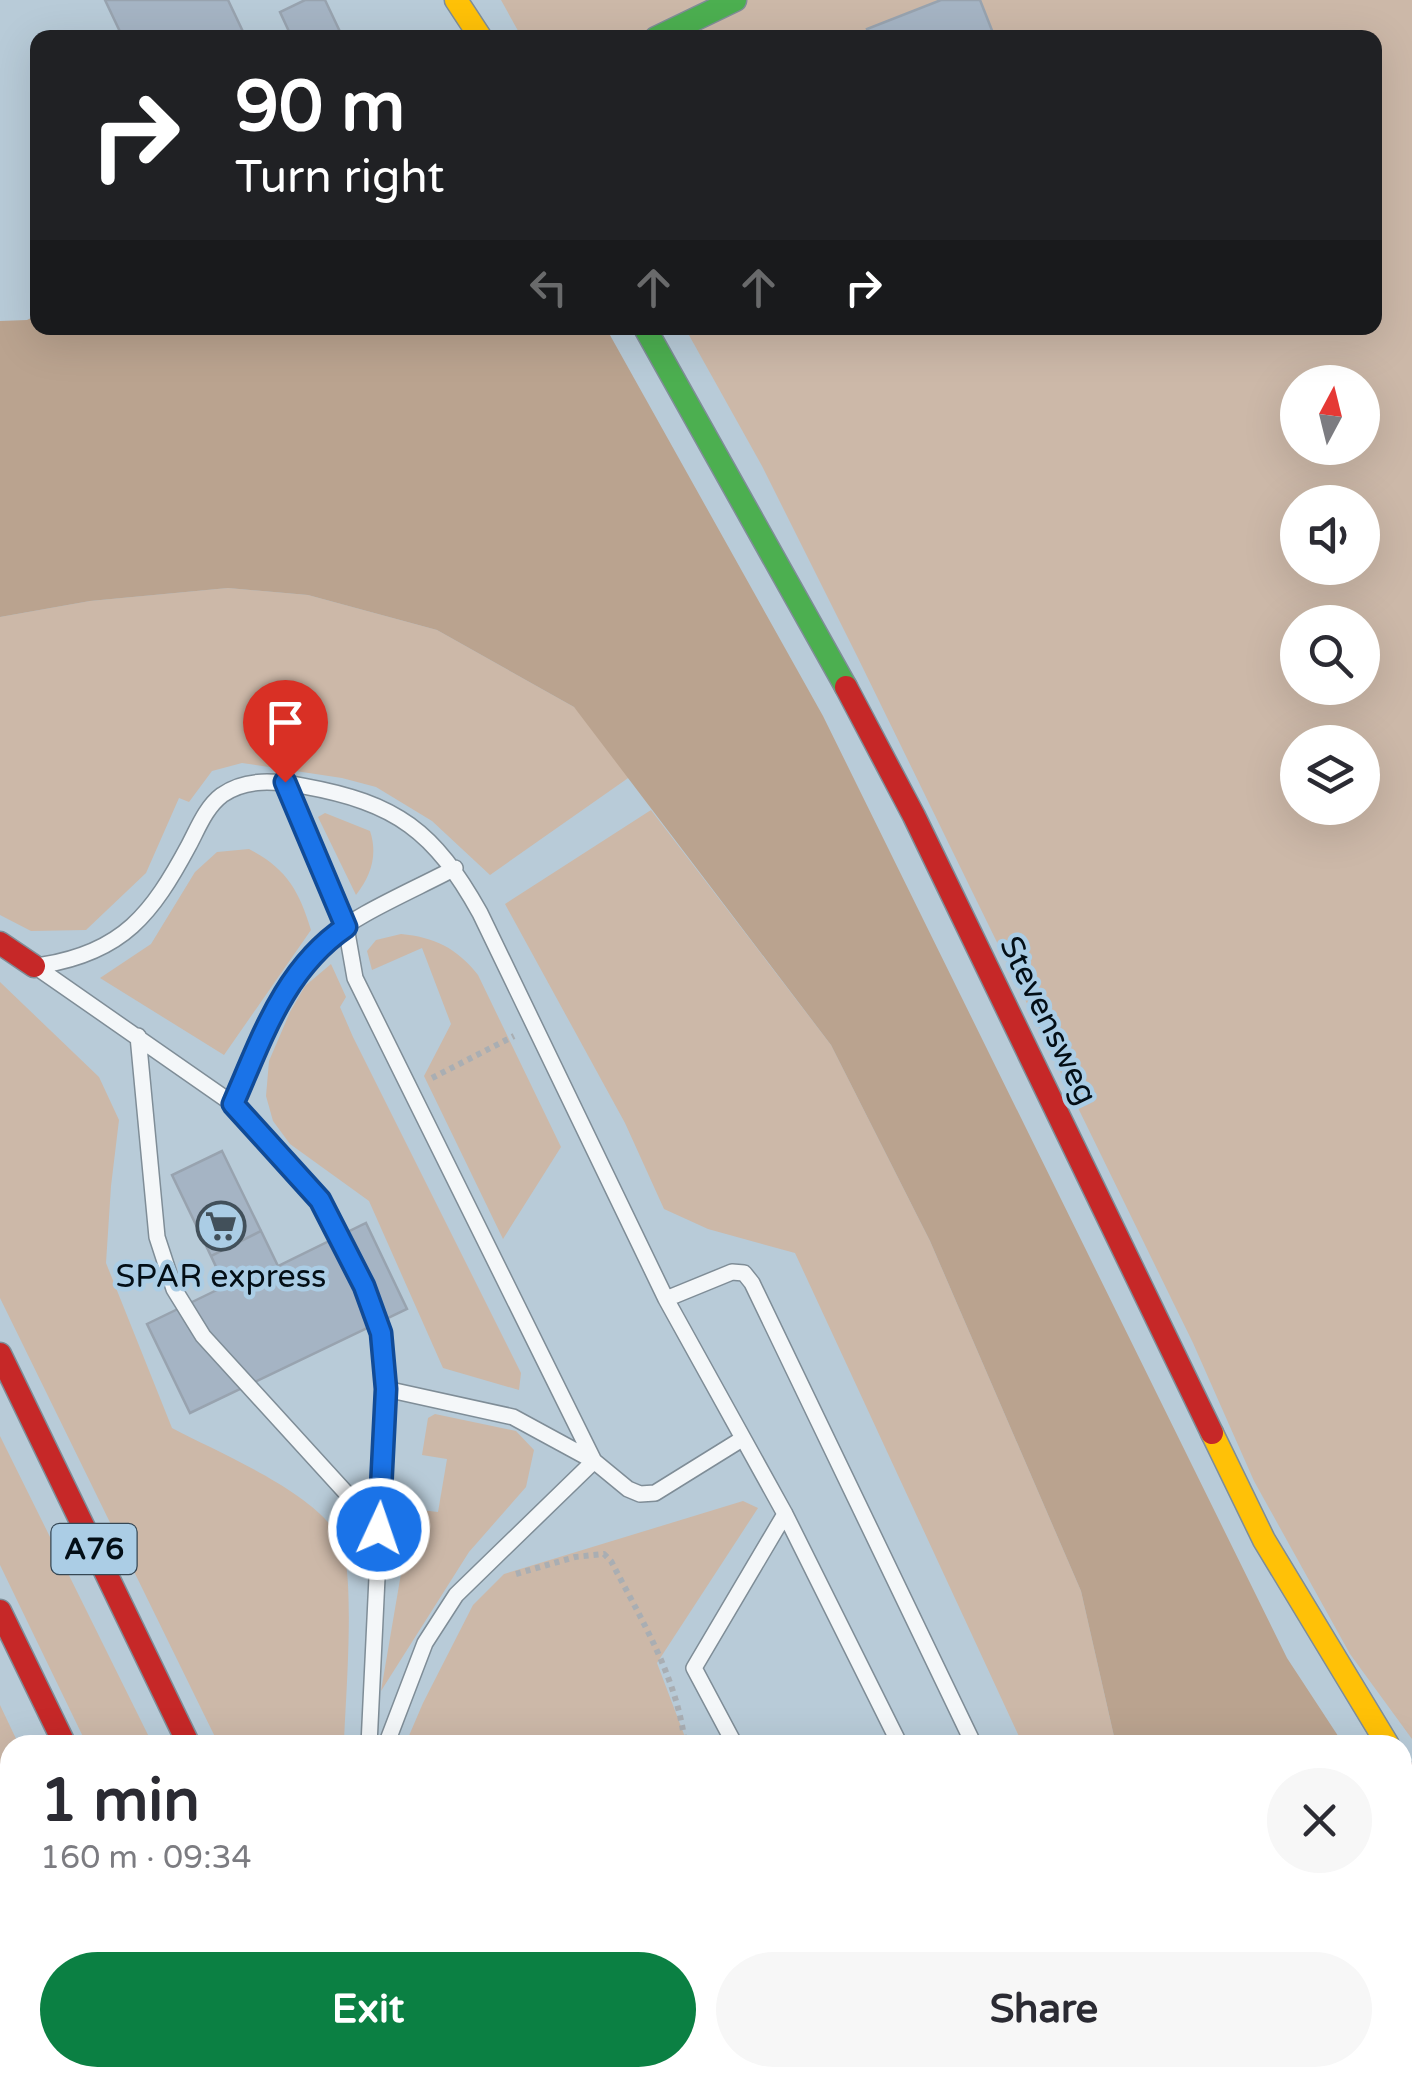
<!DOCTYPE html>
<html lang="en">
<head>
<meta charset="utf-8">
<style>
  body { margin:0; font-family:"Varela Round",sans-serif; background:#f7f7f7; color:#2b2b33; height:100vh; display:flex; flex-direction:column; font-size:38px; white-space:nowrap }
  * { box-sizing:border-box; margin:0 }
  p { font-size:32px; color:#7c7c81 }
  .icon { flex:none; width:55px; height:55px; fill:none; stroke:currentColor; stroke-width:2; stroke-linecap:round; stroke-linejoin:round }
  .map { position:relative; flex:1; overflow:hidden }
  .panel { position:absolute; left:0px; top:1735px; width:1412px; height:352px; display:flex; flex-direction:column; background:#fff; border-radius:30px 30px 0 0; box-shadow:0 10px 40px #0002 }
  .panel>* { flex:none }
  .top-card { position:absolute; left:30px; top:30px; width:1352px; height:305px; border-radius:20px; box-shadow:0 10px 40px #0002; background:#202124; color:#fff; overflow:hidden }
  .needle { width:65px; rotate:7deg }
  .controls { position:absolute; left:1280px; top:365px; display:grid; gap:20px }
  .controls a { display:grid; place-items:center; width:100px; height:100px; border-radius:50%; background:#fff; box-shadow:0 10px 40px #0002; font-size:50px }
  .pin { position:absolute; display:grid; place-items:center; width:85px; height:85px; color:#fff; margin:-102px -42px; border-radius:50% 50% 50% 0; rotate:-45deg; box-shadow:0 0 10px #0007 }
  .pin .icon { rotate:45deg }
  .me { position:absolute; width:110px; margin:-55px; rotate:3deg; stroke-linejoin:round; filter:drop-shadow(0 0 8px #0008) }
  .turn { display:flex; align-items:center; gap:35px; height:210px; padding:0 40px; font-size:45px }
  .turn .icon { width:130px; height:130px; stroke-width:2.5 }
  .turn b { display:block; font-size:70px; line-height:85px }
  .lanes { display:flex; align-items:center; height:95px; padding:0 40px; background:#0003; justify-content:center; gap:50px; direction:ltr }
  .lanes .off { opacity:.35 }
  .round { display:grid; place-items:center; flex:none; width:105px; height:105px; border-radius:52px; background:#f7f7f7 }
  .head { display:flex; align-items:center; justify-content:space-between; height:170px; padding:0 40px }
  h1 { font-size:60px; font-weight:700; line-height:75px }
  .button { display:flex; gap:20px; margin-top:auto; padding:20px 40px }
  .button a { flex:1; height:115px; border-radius:60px; background:#0b8043; color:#fff; font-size:40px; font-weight:700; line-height:115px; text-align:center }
  .button a+a { background:#f7f7f7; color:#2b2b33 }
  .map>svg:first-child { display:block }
</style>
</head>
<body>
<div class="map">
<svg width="1412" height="2087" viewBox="0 0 1412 2087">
  <rect width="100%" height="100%" fill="#b8cbd8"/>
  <path fill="#ccb8a8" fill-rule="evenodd" d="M501,0H1412V1739L1350,1654L1254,1481L1193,1343L858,658L762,466L685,328H1375V38H522ZM1298,382H1362V448H1298ZM1298,502H1362V568H1298ZM1298,622H1362V688H1298ZM1298,742H1362V808H1298Z
    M228,588L308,595L437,630L574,707L641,769L490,875L432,821L376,787L342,778L242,763L212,771L189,802L179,798L146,873L86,930L31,931L0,915V617L90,601Z
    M651,810L831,1045L930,1241L1081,1591L1116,1745H1023L795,1253L708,1229L664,1209L625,1123L505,904Z
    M325,813L370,831C378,855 371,876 356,895L318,817Z
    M249,849C286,868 299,890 311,930L224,1055L100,978L151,944L195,872L217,852Z
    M401,934C434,937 457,948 478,975L561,1147L503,1239L424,1076L451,1024L422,948L372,970L367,951L376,940Z
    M331,964L346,997L340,1007L353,1037L521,1373L519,1390L443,1368L369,1201L290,1144L273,1121L266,1096L269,1061L290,1012L305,986Z
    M0,982L99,1077L119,1120L111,1186L106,1263L172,1428C219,1453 313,1491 339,1537C357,1568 345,1703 344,1745H219L0,1298Z
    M435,1414L516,1431L534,1450L526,1487L469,1552L381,1691L412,1509L438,1512L447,1459L422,1455L428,1418Z
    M0,1436L153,1745H87L0,1565Z
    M743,1501L758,1508L657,1663L688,1745H405L423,1703L473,1605L504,1574Z
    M0,1705L19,1745H10V2029L0,2021Z
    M0,2054L10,2062V2078H30L42,2087H0Z
    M72,2078H180L184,2087H84Z
    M249,2078H318L323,2087H253Z
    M416,2078H970L967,2087H420Z
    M1011,2078H1241L1269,2087H1008Z"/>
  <path fill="#baa38f" d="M37,315L38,328H606L823,716L1287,1658L1344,1745H1116L1081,1591L930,1241L831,1045L574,707L437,630L308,595L228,588L90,601L0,617V321L27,320Z
    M1403,1834L1412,1847V2087H1269L1241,2078H1402Z"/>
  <path fill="#a5b4c4" stroke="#98a3af" stroke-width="2.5" d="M105,0H228L246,38H123Z
    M305,0H325L343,38H292L280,12Z
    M941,0H980L995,38H870L867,29Z
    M222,1151L261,1231L211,1256L172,1175Z
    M366,1223L407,1309L190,1413L147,1324L225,1286L211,1256L261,1231L278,1266Z"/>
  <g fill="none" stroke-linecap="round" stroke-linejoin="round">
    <g stroke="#7f8d97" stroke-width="18">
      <path id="lane" d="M285,782L346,927L355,978L594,1461
        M43,965C123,952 152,914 189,845C198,828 206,807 222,795C246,778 276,781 303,786C397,803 434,831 480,913L666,1299L785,1514L900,1745
        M42,971L233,1104L320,1200L364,1286L381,1333L386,1389L369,1745
        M138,1036L157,1237L174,1289L203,1336L379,1529
        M233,1104C257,1050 276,984 321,944C353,915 416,889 455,868
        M666,1299L732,1272L744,1273L752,1283L974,1745
        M386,1389L513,1417L594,1461L628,1489L640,1494L655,1493L742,1439
        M386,1745L425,1643L456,1595L594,1461
        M735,1745L694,1668L785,1514
        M0,2040L10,2048
        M47,2078L59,2087"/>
    </g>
    <g stroke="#7f8d97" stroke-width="25">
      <path id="fast" d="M656,38L735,0
        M645,328L846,687"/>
    </g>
    <g stroke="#7f8d97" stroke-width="25">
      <path id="slow" d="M456,0L481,38
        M1212,1433L1264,1540L1388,1745
        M224,2078L229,2087
        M349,2078L353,2087"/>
    </g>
    <g stroke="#7f8d97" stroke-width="25">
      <path id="jam" d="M846,687L914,816L1212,1433
        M0,943L34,966
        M0,1354L189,1745
        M0,1611L65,1745
        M1402,1769L1412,1785"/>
    </g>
    <path stroke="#a9aeb3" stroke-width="6" stroke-dasharray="5 5" stroke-linecap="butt" d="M432,1078L514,1036
      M516,1574L575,1557L604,1554L611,1561C641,1619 678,1679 685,1745
      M656,2087L658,2078
      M1000,2087L1003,2078"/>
    <use href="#lane" stroke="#f4f7f9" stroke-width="15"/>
    <use href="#fast" stroke="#4caf50" stroke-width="22"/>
    <use href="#slow" stroke="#ffc107" stroke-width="22"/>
    <use href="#jam" stroke="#c62828" stroke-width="22"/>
  </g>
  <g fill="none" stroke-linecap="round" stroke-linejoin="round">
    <g stroke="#114b97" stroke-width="25">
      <path id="route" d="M285,782L346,927C284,969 262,1038 233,1104L320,1200L364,1286L381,1333L386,1389L379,1529"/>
    </g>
    <use href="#route" stroke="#1a73e8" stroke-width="18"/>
  </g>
  <defs>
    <g id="supermarket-ring" transform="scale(2.5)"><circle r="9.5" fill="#abcde5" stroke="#42505a" stroke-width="1.5"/><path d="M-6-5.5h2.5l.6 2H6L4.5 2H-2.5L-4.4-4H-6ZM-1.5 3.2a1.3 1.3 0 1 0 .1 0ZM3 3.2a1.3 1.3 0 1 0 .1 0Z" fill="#42505a"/></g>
  </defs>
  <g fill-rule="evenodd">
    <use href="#supermarket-ring" x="221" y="1226"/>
  </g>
  <g text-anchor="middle" stroke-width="9" stroke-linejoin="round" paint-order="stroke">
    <rect fill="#abcde5" stroke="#354754" stroke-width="2.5" x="51.5" y="1524" width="85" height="50" rx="8"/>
    <g font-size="30" font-weight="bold" fill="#030e16">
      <text x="94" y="1559">A76</text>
    </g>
    <g font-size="32" fill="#030e16" stroke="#abcde5">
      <text transform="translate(1049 1020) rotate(64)" y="11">Stevensweg</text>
    </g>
    <g font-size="32" fill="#030e16" stroke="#abcde5">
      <text x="221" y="1287">SPAR express</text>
    </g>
  </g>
</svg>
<div class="controls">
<a><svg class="needle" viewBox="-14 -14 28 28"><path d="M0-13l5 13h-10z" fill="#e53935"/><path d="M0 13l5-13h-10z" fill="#7c7c81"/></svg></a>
<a><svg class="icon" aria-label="sound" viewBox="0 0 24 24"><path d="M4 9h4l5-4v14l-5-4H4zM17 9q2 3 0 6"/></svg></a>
<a><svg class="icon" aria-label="search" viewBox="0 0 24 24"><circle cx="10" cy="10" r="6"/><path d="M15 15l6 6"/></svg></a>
<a><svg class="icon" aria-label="layers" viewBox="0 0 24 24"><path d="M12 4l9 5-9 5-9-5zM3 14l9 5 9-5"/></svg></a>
</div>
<div class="pin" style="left:285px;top:782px;background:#d93025"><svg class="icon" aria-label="arrive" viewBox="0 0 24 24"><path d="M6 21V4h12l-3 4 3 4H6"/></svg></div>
<svg class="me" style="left:379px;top:1529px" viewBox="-20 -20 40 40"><circle r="17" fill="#1a73e8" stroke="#fff" stroke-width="3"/><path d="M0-11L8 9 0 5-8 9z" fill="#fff"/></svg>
<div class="top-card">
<div class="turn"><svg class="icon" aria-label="right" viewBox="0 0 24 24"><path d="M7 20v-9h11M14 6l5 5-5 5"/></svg><div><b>90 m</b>Turn right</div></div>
<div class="lanes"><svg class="icon off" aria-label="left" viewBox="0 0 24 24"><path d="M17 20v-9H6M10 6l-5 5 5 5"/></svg><svg class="icon off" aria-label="ahead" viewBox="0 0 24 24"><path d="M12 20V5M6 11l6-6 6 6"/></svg><svg class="icon off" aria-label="ahead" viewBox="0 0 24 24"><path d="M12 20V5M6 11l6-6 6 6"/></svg><svg class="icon" aria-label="right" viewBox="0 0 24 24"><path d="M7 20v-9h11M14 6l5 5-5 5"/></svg></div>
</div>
<section class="panel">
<div class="head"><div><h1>1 min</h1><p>160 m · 09:34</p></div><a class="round"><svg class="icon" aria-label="close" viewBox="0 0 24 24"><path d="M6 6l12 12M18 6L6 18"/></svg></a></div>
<div class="button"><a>Exit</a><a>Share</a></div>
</section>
</div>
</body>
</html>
